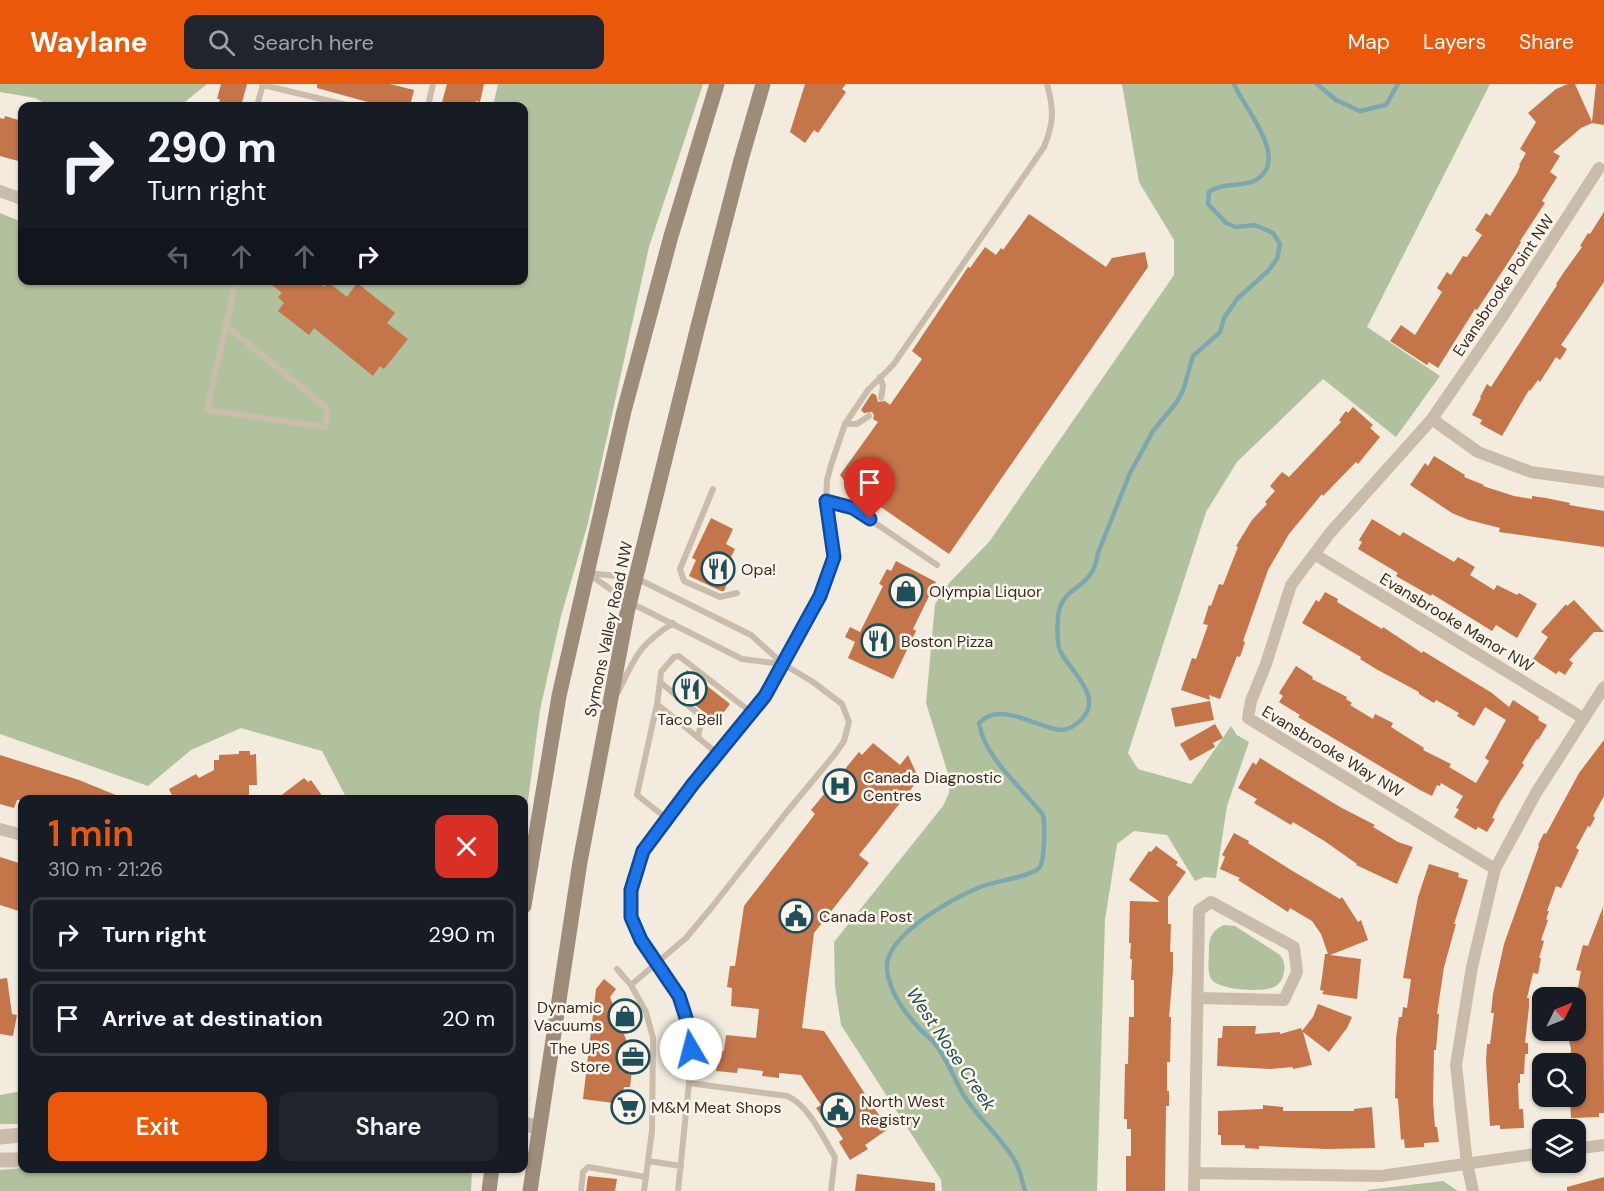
<!DOCTYPE html>
<html lang="en">
<head>
<meta charset="utf-8">
<style>
  body { margin:0; font-family:"DM Sans",sans-serif; background:#20242c; color:#f1f3f6; height:100vh; display:flex; flex-direction:column; font-size:22px; white-space:nowrap }
  * { box-sizing:border-box; margin:0 }
  p { font-size:20px; color:#9ea1a6 }
  .icon { flex:none; width:33px; height:33px; fill:none; stroke:currentColor; stroke-width:2; stroke-linecap:round; stroke-linejoin:round }
  .map { position:relative; flex:1; overflow:hidden }
  .details { position:absolute; left:18px; top:711px; width:510px; height:378px; display:flex; flex-direction:column; background:#171b24; border-radius:12px; box-shadow:0 2px 4px #0004 }
  .details>* { flex:none }
  .banner { position:absolute; left:18px; top:18px; width:510px; height:183px; border-radius:12px; box-shadow:0 2px 4px #0004; background:#171b24; color:#f1f3f6; overflow:hidden }
  .needle { width:39px; rotate:47deg }
  .tools { position:absolute; left:1532px; top:903px; display:grid; gap:12px }
  .tools a { display:grid; place-items:center; width:54px; height:54px; border-radius:12px; background:#171b24; box-shadow:0 2px 4px #0004; font-size:30px }
  .pin { position:absolute; display:grid; place-items:center; width:51px; height:51px; color:#fff; margin:-62px -26px; border-radius:50% 50% 50% 0; rotate:-45deg; box-shadow:0 0 6px #0007 }
  .pin .icon { rotate:45deg }
  .me { position:absolute; width:66px; margin:-33px; rotate:352deg; stroke-linejoin:round; filter:drop-shadow(0 0 4px #0008) }
  .turn { display:flex; align-items:center; gap:21px; height:126px; padding:0 30px; font-size:27px }
  .turn .icon { width:78px; height:78px; stroke-width:2.5 }
  .turn b { display:block; font-size:42px; line-height:51px }
  .lanes { display:flex; align-items:center; height:57px; padding:0 30px; background:#0003; justify-content:center; gap:30px; direction:ltr }
  .lanes .off { opacity:.35 }
  .round { display:grid; place-items:center; flex:none; width:63px; height:63px; border-radius:12px; background:#20242c }
  .headline { display:flex; align-items:center; justify-content:space-between; height:102px; padding:0 30px }
  h1 { font-size:36px; font-weight:600; line-height:45px; color:#ea580c }
  .button { display:flex; gap:12px; margin-top:auto; padding:12px 30px }
  .button a { flex:1; height:69px; border-radius:12px; background:#ea580c; color:#fff; font-size:24px; font-weight:600; line-height:69px; text-align:center }
  .button a+a { background:#20242c; color:#f1f3f6 }
  ul { padding:0; list-style:none }
  li { display:flex; align-items:center; gap:18px; height:75px; margin:0 12px 9px; padding:0 18px; border:3px solid #363941; border-radius:12px }
  li div { flex:1 }
  li b { display:block; font-size:22px }
  li em { font-style:normal }
  header { display:flex; align-items:center; gap:36px; box-sizing:border-box; height:84px; padding:0 30px; background:#ea580c; color:#fff }
  header strong { font-size:28px }
  nav { display:flex; gap:33px; margin-inline-start:auto; font-size:21px }
  .search { width:420px; height:54px; background:#20242c; display:flex; align-items:center; gap:15px; box-sizing:border-box; padding:0 21px; border-radius:12px; color:#9ea1a6; font-size:22px }
  .map>svg:first-child { display:block }
</style>
</head>
<body>
<header>
<strong>Waylane</strong>
<div class="search"><svg class="icon" aria-label="search" viewBox="0 0 24 24"><circle cx="10" cy="10" r="6"/><path d="M15 15l6 6"/></svg>Search here</div>
<nav><a>Map</a><a>Layers</a><a>Share</a></nav>
</header>
<div class="map">
<svg width="1604" height="1107" viewBox="0 0 1604 1107">
  <rect width="100%" height="100%" fill="#f2ebde"/>
  <path fill="#b1c19e" d="M0,0H207L180,22H50L35,14L0,8Z
    M498,0H703L649,163L588,439L561,532L540,626L524,747V716L347,715L322,667L241,644L191,666L148,702L0,650V129L22,138V196H438L448,199L449,196H524V22H493Z
    M1122,0H1490L1367,243L1440,292L1396,353L1323,295L1237,378L1206,428L1128,669L1138,685L1191,700L1231,642L1237,651L1249,658L1227,722L1216,794L1204,793L1195,797L1167,751L1134,747L1117,760L1105,836L1097,1107H942L941,1096L841,941L835,902L834,858L943,722L949,709L950,696L926,619L935,520L950,498L989,458L1174,191V156L1139,98Z
    M1224,841L1235,842L1280,871C1284,876 1285,881 1284,888C1283,895 1280,900 1274,903C1263,909 1218,906 1211,895C1207,887 1209,876 1209,867C1209,854 1211,847 1224,841Z
    M22,1007V1040H0V1011Z
    M22,1084H472L471,1107H0V1086Z
    M1443,1097L1458,1107H1367V1106Z"/>
  <g fill="none" stroke-linecap="round" stroke-linejoin="round">
    <path stroke="#7da7af" stroke-width="4.5" d="M1317,0L1336,16L1360,27L1386,21L1398,0
      M1025,1107C1022,1097 1020,1085 1015,1077C1001,1053 979,1035 964,1012C954,995 948,976 935,960C931,954 924,950 919,944C905,929 889,907 887,885C884,851 956,812 983,802C996,797 1030,793 1039,784C1045,778 1045,740 1043,731C1022,704 984,673 979,639C1001,616 1036,644 1061,646C1068,646 1076,641 1081,636C1106,611 1066,585 1059,564C1057,556 1057,536 1059,527C1065,500 1093,506 1098,469L1130,389L1153,347L1176,319L1183,307L1193,272L1220,248L1224,234L1237,215L1268,187L1277,175L1280,160L1273,149L1255,141L1236,143L1226,139L1208,120L1209,108C1223,98 1240,103 1254,97C1293,77 1243,23 1234,0"/>
  </g>
  <path fill="#c4754a" d="M221,0H247L241,22H218L220,15H217Z
    M317,0H390L414,6L410,22H382L317,4Z
    M447,0H484L480,18L476,17L474,22H441Z
    M805,0H846L842,5L846,8L818,49L814,46L805,59L790,48Z
    M1568,0H1575L1592,38L1596,0H1604V41L1592,39L1581,44L1553,68L1560,72L1550,88L1557,93L1542,117L1545,119L1520,157L1521,158L1511,174L1477,226L1475,225L1438,284L1429,278L1427,281L1390,257L1401,241L1415,251L1442,208L1437,204L1447,188L1451,191L1463,172L1467,173L1482,151L1475,146L1486,129L1490,132L1517,89L1520,82L1519,81L1526,69L1520,65L1536,38L1528,29L1556,5Z
    M5,32L22,37V78L0,72V34L4,35Z
    M1604,128V198L1561,261L1567,265L1560,276L1556,273L1540,298L1538,296L1530,307L1529,306L1502,352L1480,340L1482,336L1472,331L1481,314L1480,313L1487,300L1491,303L1557,201L1556,200L1564,188L1582,163L1580,162L1588,149L1590,150Z
    M1029,130L1106,183L1112,174L1145,168L1148,183L949,470L846,399L840,391L878,338L873,335L874,331L872,328L864,329L861,326L872,309L876,311L878,318L885,317L890,321L922,275L912,267L968,183L970,184L985,163L996,171L1001,164L1003,166Z
    M266,196H316L324,203L328,198L347,213L357,199L395,229L387,239L408,255L384,285L380,282L373,292L314,244L309,251L278,227L284,219L278,213L282,209Z
    M1353,323L1373,341L1370,344L1380,353L1358,380L1356,378L1323,412L1322,410L1289,450L1268,486L1243,557L1245,558L1240,573L1237,572L1220,615L1209,611L1210,616L1181,606L1192,574L1196,575L1208,541L1203,540L1209,521L1211,522L1219,500L1223,501L1238,463L1236,462L1252,436L1267,420L1265,418L1275,407L1270,402L1282,388L1289,393L1341,338L1339,336L1346,327L1348,329Z
    M1434,372L1465,391L1464,393L1484,401L1483,402L1514,412L1532,415V412L1546,414L1570,419L1569,421L1604,427V463L1499,448L1500,444L1469,436L1452,429L1410,401L1425,379L1428,382Z
    M711,434L733,445L726,460L735,465L723,489L730,492L724,507H721L689,492L696,476L692,474Z
    M1372,435L1400,452L1403,448L1454,478L1458,473L1475,483L1470,491L1494,506L1497,501L1517,511L1519,509L1537,520L1517,554L1496,541L1492,547L1432,510L1431,512L1396,492L1398,489L1358,465L1362,458L1359,456Z
    M896,477L936,498L913,545L916,547L893,595L848,574L855,558L845,553L850,543L860,548L883,502L879,500L887,485L891,487Z
    M1325,508L1338,515L1337,518L1382,545L1383,543L1422,569L1423,567L1492,609L1509,623L1513,616L1539,633L1538,636L1547,641L1538,656L1537,655L1522,679L1524,681L1500,718L1492,734L1495,735L1487,748L1478,743L1476,746L1454,733L1459,725L1456,724L1463,712L1441,699L1440,702L1437,701L1432,712L1420,706L1298,633L1300,631L1279,618L1283,612L1279,609L1296,582L1313,593L1312,595L1347,613L1346,615L1352,619L1350,621L1373,635L1375,630L1393,639L1391,643L1424,664L1423,666L1451,680L1449,683L1476,699L1489,677L1485,674L1506,636L1485,623L1474,642L1457,632L1459,629L1436,616L1434,619L1419,610V608L1376,585L1360,575L1361,573L1302,539L1316,516L1319,518Z
    M1574,516L1604,548H1594L1569,576L1573,579L1565,591L1559,587L1556,590L1533,575L1548,553L1541,548L1566,520L1567,522Z
    M687,586L730,620L716,638L678,607L681,603L676,600Z
    M1210,617L1214,636L1175,643L1171,624Z
    M1215,640L1223,654L1213,659L1215,663L1190,677L1180,660Z
    M1604,656V712L1593,732L1595,734L1590,743L1588,742L1576,764L1579,766L1561,804L1556,802L1547,827H1549L1546,835L1548,836L1541,856L1544,857L1539,874H1541L1538,890L1533,889L1527,914H1529V923L1525,959H1528V970H1525L1524,990H1520V999H1518L1519,1025H1523L1524,1044L1500,1045V1041L1490,1042L1486,977L1487,960H1490L1494,929H1491L1493,910L1504,860L1539,762L1538,761L1544,749L1546,750L1579,689Z
    M873,659L900,681L908,671L919,695L859,771L869,779L814,849L802,944L824,947L888,1045L865,1061L868,1065L850,1076L839,1058L843,1055L829,1034L825,1037L816,1024L821,1021L801,991L779,989V994L762,992L763,987L738,984L737,989L716,987L719,966L724,967L726,951L756,954L759,925L731,922L732,904L727,903L730,882H735L744,822L815,730L811,726L825,709L829,712L848,688L845,685L859,668L862,671Z
    M239,667H250V671L256,670L257,701H249V716H174L169,705L196,690L199,694L214,686V676H219V671L239,670Z
    M0,671L79,696L128,716H17L14,724L0,720Z
    M1260,674L1340,723L1375,741L1373,743L1398,758L1413,763L1397,800L1356,781L1357,780L1326,758L1293,738L1291,741L1254,719L1257,715L1238,704L1253,678L1256,681Z
    M304,694L308,698L311,696L325,716H275Z
    M1234,749L1249,757L1248,759L1291,786L1340,815L1342,813L1358,838L1361,836L1368,856L1330,871L1361,875L1357,915L1322,910L1324,907L1320,906L1322,893L1325,870H1328L1321,850L1312,837L1290,824L1288,828L1238,796L1240,794L1220,785L1225,773L1222,771Z
    M1156,762L1178,778L1176,781L1186,788L1168,813V840H1171L1170,868H1173V887L1169,933H1171L1170,978H1167V1007H1169V1022H1166L1165,1107H1126V1072H1131V1045H1127V1035H1124L1125,980H1128L1129,933H1134V896H1131L1132,875H1130L1131,859H1129L1130,817L1160,818L1129,796L1149,767L1151,768Z
    M0,773L22,780V828L0,821Z
    M1429,780L1459,789L1458,793L1468,796L1454,840H1456L1444,883L1437,930H1439L1436,966H1434L1433,1018L1435,1043H1437L1439,1058L1424,1059V1063L1405,1064L1404,1055L1401,1056L1398,1015L1395,1014L1396,954L1399,933H1402L1403,923L1407,924L1411,895L1403,894L1408,865L1418,813Z
    M1603,823L1604,1029H1599V1033L1571,1034L1570,1015H1575V980H1570L1571,965L1569,957L1570,946H1575L1577,919H1575V907L1577,908L1581,887L1576,886L1583,861L1588,862Z
    M7,894L12,930L17,931L13,952L0,950V895Z
    M604,895L616,905L610,913L616,929L622,927L628,942L622,945L628,961L626,986H632L630,1003H624L621,1020L583,1015L596,905Z
    M1318,920L1352,933L1347,944L1329,968L1303,948L1312,981L1293,985V983L1270,985L1217,982L1218,954H1222L1223,942H1256L1255,950L1280,948V950L1301,944L1302,947L1313,933Z
    M1263,1021L1283,1023V1027H1354V1025L1372,1023L1375,1064L1327,1065L1259,1062V1065L1245,1064V1061H1221V1051H1218V1027L1263,1025Z
    M857,1090L935,1099V1107H855Z
    M588,1092L617,1095L615,1107H586Z
    M1604,1093V1107H1567V1103Z"/>
  <g fill="none" stroke-linecap="round" stroke-linejoin="round">
    <path stroke="#cabcaa" stroke-width="6" d="M263,1L351,22
      M257,22L263,0
      M428,22L433,0
      M225,241L328,325L325,343L207,326L236,196
      M880,293L883,302L881,314
      M845,340H857L869,332
      M713,405L680,485L684,497L720,513L737,509
      M826,417L853,424L937,481
      M588,489L636,494L751,551L783,580L813,598L842,620L849,638L844,657L835,670L786,729L712,823L686,854L631,901L646,928L653,954L652,1047L644,1107
      M590,491L629,518L742,575L782,580
      M618,608C636,572 638,562 673,539
      M657,620L660,598
      M698,654L702,633L660,598L661,588L674,573L679,572L752,629
      M666,734L637,711L657,620L718,670
      M617,885L631,901
      M689,999L787,1012C807,1019 824,1055 835,1073L831,1107
      M648,1077L681,1082
      M581,1107L583,1088L588,1083L646,1093
      M678,1107L689,999L691,965L689,940L679,912L641,856L631,833V806L643,767L666,734L765,613L820,512L834,473L826,417L827,396L831,381L845,340L868,306L893,281L1044,63C1054,39 1054,25 1047,0"/>
    <path stroke="#cabcaa" stroke-width="12" d="M0,107L22,115
      M1432,335L1478,368L1531,388L1604,398
      M1314,470L1583,634
      M0,745L22,751
      M1495,785L1248,634L1251,617L1266,580L1291,501L1330,449L1432,335L1503,232L1599,84
      M1575,1065L1604,1061
      M1195,1089L1381,1092L1542,1069
      M1194,1107L1199,826L1211,818L1294,863L1297,888L1284,916L1198,914
      M1473,1107L1467,1080L1456,981L1472,883L1495,785L1536,709L1604,603"/>
    <path stroke="#cabcaa" stroke-width="15" d="M524,1040L539,1043
      M0,1053L22,1051
      M0,1076H22"/>
    <path stroke="#9e8c7b" stroke-width="15" d="M524,822L559,612L624,327L671,152L717,0
      M489,1107L492,1084
      M530,1107L580,778L627,529L698,242L741,76L763,0"/>
  </g>
  <g fill="none" stroke-linecap="round" stroke-linejoin="round">
    <g stroke="#114b97" stroke-width="15">
      <path id="route" d="M691,965L688,940L679,912L641,856L631,833V806L643,767L693,700L765,612L820,512L834,473L826,417L853,424L870,435"/>
    </g>
    <use href="#route" stroke="#1a73e8" stroke-width="10"/>
  </g>
  <defs>
    <g id="restaurant-ring" transform="scale(1.725)"><circle r="9.5" fill="#faf4ea" stroke="#1f4f59" stroke-width="1.5"/><path d="M-5-6h1v4h1v-4h1v4h1v-4h1v5L-1.5 .5V6h-2V.5L-5-1ZM5-6V6H3V1.5H1.5Q1.5-4 5-6Z" fill="#1f4f59"/></g>
    <g id="shop-ring" transform="scale(1.725)"><circle r="9.5" fill="#faf4ea" stroke="#1f4f59" stroke-width="1.5"/><path d="M-5-2.5h2.3a2.7 3.5 0 0 1 5.4 0H5L5.5 6h-11ZM-1.5-2.5h3a1.5 2.3 0 0 0-3 0Z" fill="#1f4f59"/></g>
    <g id="hospital-ring" transform="scale(1.725)"><circle r="9.5" fill="#faf4ea" stroke="#1f4f59" stroke-width="1.5"/><path d="M-5-5h3v3.5h4V-5h3V5h-3V1.5h-4V5h-3Z" fill="#1f4f59"/></g>
    <g id="civic-ring" transform="scale(1.725)"><circle r="9.5" fill="#faf4ea" stroke="#1f4f59" stroke-width="1.5"/><path d="M-.6-6.5H3V-4.5H.6V-3L4-1V1h2V6H-6V1h2V-1L-.6-3ZM-1.2 2.5V6h2.4V2.5Z" fill="#1f4f59"/></g>
    <g id="office-ring" transform="scale(1.725)"><circle r="9.5" fill="#faf4ea" stroke="#1f4f59" stroke-width="1.5"/><path d="M-6-3h4V-5.5h4V-3h4V5H-6ZM-1-4.5V-3h2v-1.5ZM-6 0V1H6V0Z" fill="#1f4f59"/></g>
    <g id="supermarket-ring" transform="scale(1.725)"><circle r="9.5" fill="#faf4ea" stroke="#1f4f59" stroke-width="1.5"/><path d="M-6-5.5h2.5l.6 2H6L4.5 2H-2.5L-4.4-4H-6ZM-1.5 3.2a1.3 1.3 0 1 0 .1 0ZM3 3.2a1.3 1.3 0 1 0 .1 0Z" fill="#1f4f59"/></g>
  </defs>
  <g fill-rule="evenodd">
    <use href="#restaurant-ring" x="718" y="485"/>
    <use href="#shop-ring" x="906" y="507"/>
    <use href="#restaurant-ring" x="878" y="557"/>
    <use href="#restaurant-ring" x="690" y="605"/>
    <use href="#hospital-ring" x="840" y="702"/>
    <use href="#civic-ring" x="796" y="832"/>
    <use href="#shop-ring" x="625" y="932"/>
    <use href="#office-ring" x="633" y="973"/>
    <use href="#supermarket-ring" x="628" y="1023"/>
    <use href="#civic-ring" x="838" y="1026"/>
  </g>
  <g text-anchor="middle" stroke-width="5" stroke-linejoin="round" paint-order="stroke">
    <g font-size="16" fill="#382f29" stroke="#faf4ea">
      <text transform="translate(1503 201) rotate(-56)" y="6">Evansbrooke Point NW</text>
      <text transform="translate(1457 538) rotate(31)" y="6">Evansbrooke Manor NW</text>
      <text transform="translate(608 545) rotate(-78)" y="6">Symons Valley Road NW</text>
      <text transform="translate(1333 667) rotate(31)" y="6">Evansbrooke Way NW</text>
    </g>
    <g font-size="16" fill="#382f29" stroke="#faf4ea" text-anchor="start">
      <text x="741" y="491">Opa!</text>
      <text x="929" y="513">Olympia Liquor</text>
      <text x="901" y="563">Boston Pizza</text>
      <text x="690" y="641" text-anchor="middle">Taco Bell</text>
      <text x="863" y="699">Canada Diagnostic<tspan x="863" dy="18">Centres</tspan></text>
      <text x="819" y="838">Canada Post</text>
      <text x="602" y="929" text-anchor="end">Dynamic<tspan x="602" dy="18">Vacuums</tspan></text>
      <text x="610" y="970" text-anchor="end">The UPS<tspan x="610" dy="18">Store</tspan></text>
      <text x="861" y="1023">North West<tspan x="861" dy="18">Registry</tspan></text>
      <text x="651" y="1029">M&amp;M Meat Shops</text>
    </g>
    <g font-size="18" font-style="italic" fill="#1f4f59" stroke="#faf4ea">
      <text transform="translate(951 965) rotate(56)" y="6">West Nose Creek</text>
    </g>
  </g>
</svg>
<div class="tools">
<a><svg class="needle" viewBox="-14 -14 28 28"><path d="M0-13l5 13h-10z" fill="#e53935"/><path d="M0 13l5-13h-10z" fill="#9ea1a6"/></svg></a>
<a><svg class="icon" aria-label="search" viewBox="0 0 24 24"><circle cx="10" cy="10" r="6"/><path d="M15 15l6 6"/></svg></a>
<a><svg class="icon" aria-label="layers" viewBox="0 0 24 24"><path d="M12 4l9 5-9 5-9-5zM3 14l9 5 9-5"/></svg></a>
</div>
<div class="pin" style="left:870px;top:435px;background:#d93025"><svg class="icon" aria-label="arrive" viewBox="0 0 24 24"><path d="M6 21V4h12l-3 4 3 4H6"/></svg></div>
<svg class="me" style="left:691px;top:965px" viewBox="-20 -20 40 40"><circle r="19" fill="#fff"/><path d="M0-13L10 11 0 6-10 11z" fill="#1a73e8"/></svg>
<div class="banner">
<div class="turn"><svg class="icon" aria-label="right" viewBox="0 0 24 24"><path d="M7 20v-9h11M14 6l5 5-5 5"/></svg><div><b>290 m</b>Turn right</div></div>
<div class="lanes"><svg class="icon off" aria-label="left" viewBox="0 0 24 24"><path d="M17 20v-9H6M10 6l-5 5 5 5"/></svg><svg class="icon off" aria-label="ahead" viewBox="0 0 24 24"><path d="M12 20V5M6 11l6-6 6 6"/></svg><svg class="icon off" aria-label="ahead" viewBox="0 0 24 24"><path d="M12 20V5M6 11l6-6 6 6"/></svg><svg class="icon" aria-label="right" viewBox="0 0 24 24"><path d="M7 20v-9h11M14 6l5 5-5 5"/></svg></div>
</div>
<section class="details">
<div class="headline"><div><h1>1 min</h1><p>310 m · 21:26</p></div><a class="round" style="background:#d93025;color:#fff"><svg class="icon" aria-label="close" viewBox="0 0 24 24"><path d="M6 6l12 12M18 6L6 18"/></svg></a></div>
<ul>
<li><svg class="icon" aria-label="right" viewBox="0 0 24 24"><path d="M7 20v-9h11M14 6l5 5-5 5"/></svg><div><b>Turn right</b></div><em>290 m</em></li>
<li><svg class="icon" aria-label="arrive" viewBox="0 0 24 24"><path d="M6 21V4h12l-3 4 3 4H6"/></svg><div><b>Arrive at destination</b></div><em>20 m</em></li>
</ul>
<div class="button"><a>Exit</a><a>Share</a></div>
</section>
</div>
</body>
</html>
